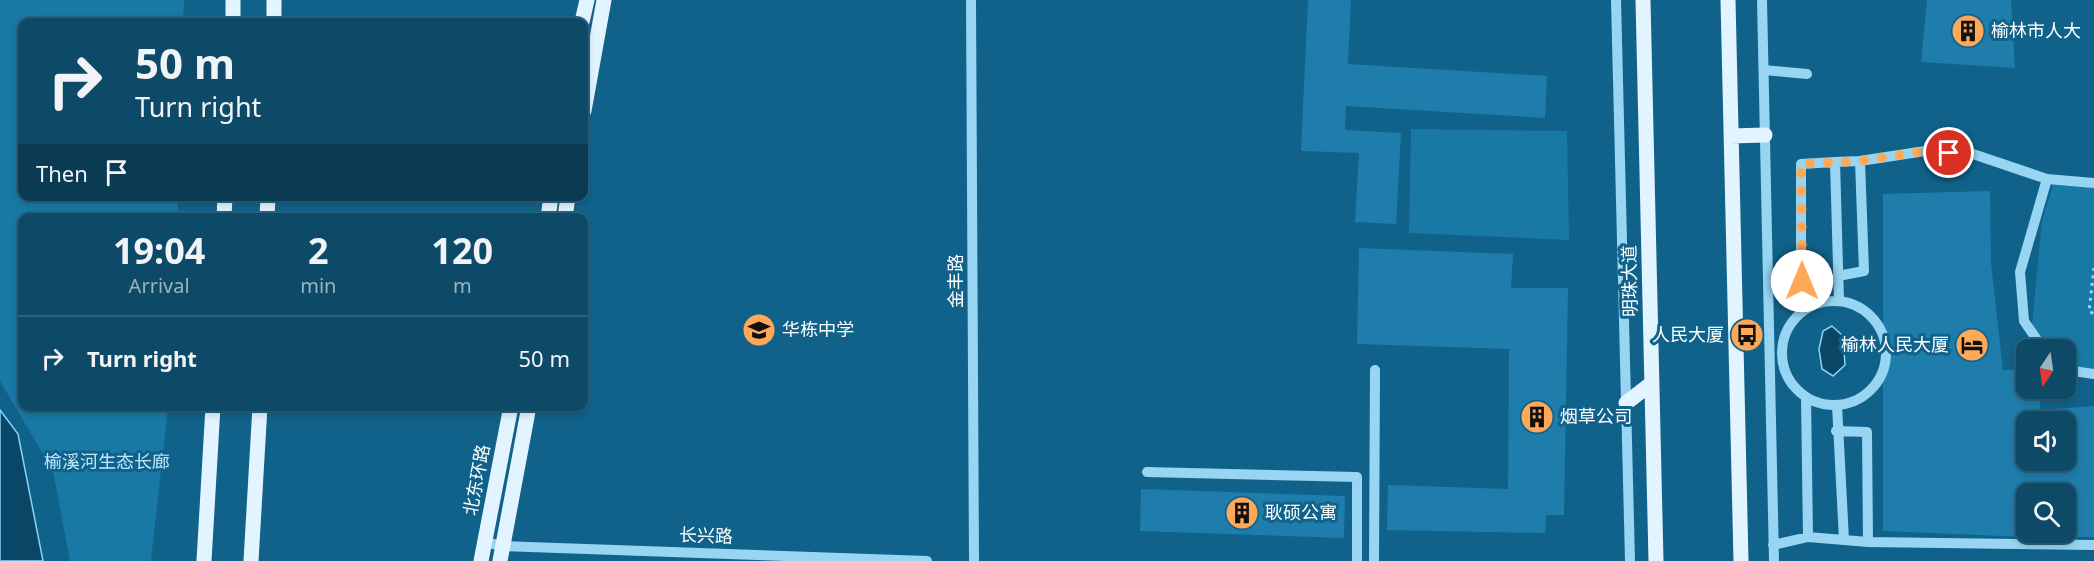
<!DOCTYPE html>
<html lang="en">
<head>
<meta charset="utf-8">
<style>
  body { margin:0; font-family:"Noto Sans","Noto Sans SC",sans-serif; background:#16516e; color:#f1f3f6; height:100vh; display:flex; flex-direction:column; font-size:22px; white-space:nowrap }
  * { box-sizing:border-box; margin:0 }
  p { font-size:20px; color:#9ab3c0 }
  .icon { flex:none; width:33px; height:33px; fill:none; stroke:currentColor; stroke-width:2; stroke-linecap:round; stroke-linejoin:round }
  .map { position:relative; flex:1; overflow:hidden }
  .side { position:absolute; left:18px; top:213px; width:570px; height:198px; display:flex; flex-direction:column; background:#0d4a68; border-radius:12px; box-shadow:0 3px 9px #0003,0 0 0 2px #2d627c }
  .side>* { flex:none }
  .top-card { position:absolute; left:18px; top:18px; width:570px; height:183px; border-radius:12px; box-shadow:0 3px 9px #0003,0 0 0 2px #2d627c; background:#0d4a68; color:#f1f3f6; overflow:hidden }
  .needle { width:39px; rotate:193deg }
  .tools { position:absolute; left:2016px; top:339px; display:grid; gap:12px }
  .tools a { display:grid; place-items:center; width:60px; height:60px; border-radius:12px; background:#0d4a68; box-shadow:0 3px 9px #0003,0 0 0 2px #2d627c; font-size:30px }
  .pin { position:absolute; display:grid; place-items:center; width:51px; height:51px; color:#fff; margin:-26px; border:3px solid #fff; border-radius:50%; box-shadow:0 2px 6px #0007 }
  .me { position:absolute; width:66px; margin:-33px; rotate:0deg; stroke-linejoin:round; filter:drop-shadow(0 0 4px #0008) }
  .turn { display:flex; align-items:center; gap:21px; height:126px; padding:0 18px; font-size:27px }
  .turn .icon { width:78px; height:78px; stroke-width:2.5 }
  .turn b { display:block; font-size:42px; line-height:51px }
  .then { display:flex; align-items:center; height:57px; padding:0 18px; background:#0003; gap:12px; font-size:22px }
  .eta { display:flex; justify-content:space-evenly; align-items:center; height:102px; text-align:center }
  .eta b { font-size:36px; font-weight:700; line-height:42px }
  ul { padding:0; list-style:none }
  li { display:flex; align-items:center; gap:18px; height:84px; padding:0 18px; border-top:2px solid #2d627c }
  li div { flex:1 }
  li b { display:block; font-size:22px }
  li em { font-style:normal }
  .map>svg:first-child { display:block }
</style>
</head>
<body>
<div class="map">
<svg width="2094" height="561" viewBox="0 0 2094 561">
  <rect width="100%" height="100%" fill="#11628b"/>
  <path fill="#1879a5" d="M0,0H184L183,22H22V196L178,197V217L22,218V406L168,407L151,561H70L53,471L0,381Z
    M1411,129L1567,131L1569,240L1409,233Z
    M2062,182L2094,188V371L2066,368V350L2048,349L2032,324L2042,221L2053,185Z"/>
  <path fill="#0a4767" stroke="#88d4f5" stroke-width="1.5" d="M1832,326L1843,336L1845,365L1833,376L1822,369L1819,349L1823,331Z
    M0,410L18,434L43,561H0Z"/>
  <path fill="#1e7dab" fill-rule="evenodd" d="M1308,0H1351L1348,64L1547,76L1545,118L1346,106L1345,130L1401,133L1396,224L1355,222L1359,153L1301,151Z
    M1927,0H2011L2015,68L1921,62Z
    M1990,191L1991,263L2003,370L2026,369V388H2041L2040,410L2094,406V537H2066V494H2026V537L1883,531V194ZM2026,422H2066V460H2026Z
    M1359,248L1513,254L1511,288H1568L1564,515H1546L1545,533L1387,530L1388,485L1508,489L1509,349L1357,344Z
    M1141,489L1345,496L1344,538L1140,531Z"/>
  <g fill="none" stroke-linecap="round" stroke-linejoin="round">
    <path stroke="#97d5f2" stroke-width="3" stroke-dasharray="3 4.5" stroke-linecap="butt" d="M2094,268L2089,311L2094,314"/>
    <path stroke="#97d5f2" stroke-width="10" d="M971,0L974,561
      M1616,0L1630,561
      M1762,0L1774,561
      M1764,70L1807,74
      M1860,161L1925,151L1973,154L2047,179L2020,272L2024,321L2044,350
      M1835,162L1860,161L1864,271L1838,276
      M2047,179L2094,183
      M1782 353a52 52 0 1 1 104 0a52 52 0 1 1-104 0Z
      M1806,309L1801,281V164L1835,162L1839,301
      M2066,370L2094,374
      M1806,397L1808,537
      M1836,431L1867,432L1868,542L1844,540
      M1147,472L1357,477V561
      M484,542L503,546L927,561
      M1868,542L2094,545
      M1773,545L1808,537L1844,540L1837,405
      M1374,561L1375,370"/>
    <path stroke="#e1f4ff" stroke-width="15" d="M1643,0L1656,561
      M1728,0L1741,561
      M233,22V0
      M274,22V0
      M582,22L587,0
      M584,111L604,0
      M1731,136L1765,135
      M224,218L225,196
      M267,218L268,196
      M548,218L551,196
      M565,218L568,196
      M1626,403L1652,383
      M204,561L213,406
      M251,561L260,406
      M481,561L511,406
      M500,561L529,406"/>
  </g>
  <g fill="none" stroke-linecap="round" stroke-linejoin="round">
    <path stroke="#ffa857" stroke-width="10" stroke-dasharray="0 18" d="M1802,281L1801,164L1860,161L1925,151L1949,153"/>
  </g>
  <defs>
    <g id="building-disc" transform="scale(1.725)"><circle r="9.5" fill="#ffa857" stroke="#11628b"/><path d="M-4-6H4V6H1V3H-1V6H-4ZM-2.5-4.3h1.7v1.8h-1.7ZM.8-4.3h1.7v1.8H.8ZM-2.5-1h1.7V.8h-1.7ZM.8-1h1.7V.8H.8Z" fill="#111"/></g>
    <g id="school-disc" transform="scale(1.725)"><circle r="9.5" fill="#ffa857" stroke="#11628b"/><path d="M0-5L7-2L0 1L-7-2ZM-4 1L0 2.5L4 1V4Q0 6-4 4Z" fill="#111"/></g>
    <g id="bus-disc" transform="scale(1.725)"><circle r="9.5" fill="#ffa857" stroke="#11628b"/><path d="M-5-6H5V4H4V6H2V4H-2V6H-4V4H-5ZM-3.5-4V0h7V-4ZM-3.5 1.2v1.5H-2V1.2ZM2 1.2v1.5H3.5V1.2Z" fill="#111"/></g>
    <g id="hotel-disc" transform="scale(1.725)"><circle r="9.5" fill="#ffa857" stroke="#11628b"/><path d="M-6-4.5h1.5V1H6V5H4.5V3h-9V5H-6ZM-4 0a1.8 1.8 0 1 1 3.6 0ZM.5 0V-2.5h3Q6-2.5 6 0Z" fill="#111"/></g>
  </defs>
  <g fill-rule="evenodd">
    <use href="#building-disc" x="1968" y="31"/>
    <use href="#school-disc" x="759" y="330"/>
    <use href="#bus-disc" x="1747" y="335"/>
    <use href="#hotel-disc" x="1972" y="345"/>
    <use href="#building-disc" x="1537" y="417"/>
    <use href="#building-disc" x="1242" y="513"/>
  </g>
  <g text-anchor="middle" stroke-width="6" stroke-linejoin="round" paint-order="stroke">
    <g font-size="18" fill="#fff" stroke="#11628b" text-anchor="start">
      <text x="1991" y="37">榆林市人大</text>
      <text x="782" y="336">华栋中学</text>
      <text x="1724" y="341" text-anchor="end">人民大厦</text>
      <text x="1949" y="351" text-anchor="end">榆林人民大厦</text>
      <text x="1560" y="423">烟草公司</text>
      <text x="1265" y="519">耿硕公寓</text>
    </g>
    <g font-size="18" fill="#fff" stroke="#11628b">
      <text transform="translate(956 281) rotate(-90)" y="6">金丰路</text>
      <text transform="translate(1630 281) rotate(-91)" y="6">明珠大道</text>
      <text transform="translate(477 480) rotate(-79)" y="6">北东环路</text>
      <text transform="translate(706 536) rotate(2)" y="6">长兴路</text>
    </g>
    <g font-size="18" fill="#bee9fd" stroke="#11628b">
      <text x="107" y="468">榆溪河生态长廊</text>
    </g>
  </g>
</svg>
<div class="tools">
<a><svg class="needle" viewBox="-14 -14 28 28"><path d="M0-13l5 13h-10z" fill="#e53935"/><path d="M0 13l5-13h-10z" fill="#9ab3c0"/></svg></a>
<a><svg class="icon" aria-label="sound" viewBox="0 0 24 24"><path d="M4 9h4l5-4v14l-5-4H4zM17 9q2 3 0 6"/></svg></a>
<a><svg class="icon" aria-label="search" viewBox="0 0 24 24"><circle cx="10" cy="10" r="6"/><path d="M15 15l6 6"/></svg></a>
</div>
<div class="pin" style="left:1949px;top:153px;background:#d93025"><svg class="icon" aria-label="arrive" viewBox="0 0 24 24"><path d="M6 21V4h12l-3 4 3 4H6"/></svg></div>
<svg class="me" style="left:1802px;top:281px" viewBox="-20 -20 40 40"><circle r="19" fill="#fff"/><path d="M0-13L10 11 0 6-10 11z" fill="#ffa857"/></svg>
<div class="top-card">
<div class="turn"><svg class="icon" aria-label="right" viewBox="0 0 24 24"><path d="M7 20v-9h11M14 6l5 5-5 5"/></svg><div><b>50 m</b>Turn right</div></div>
<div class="then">Then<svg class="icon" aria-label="arrive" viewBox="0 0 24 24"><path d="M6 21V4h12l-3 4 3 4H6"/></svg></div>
</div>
<section class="side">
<div class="eta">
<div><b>19:04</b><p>Arrival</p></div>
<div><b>2</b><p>min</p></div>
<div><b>120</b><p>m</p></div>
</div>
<ul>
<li><svg class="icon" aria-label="right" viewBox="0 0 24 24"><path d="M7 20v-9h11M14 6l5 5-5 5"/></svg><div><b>Turn right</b></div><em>50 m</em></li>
</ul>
</section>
</div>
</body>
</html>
